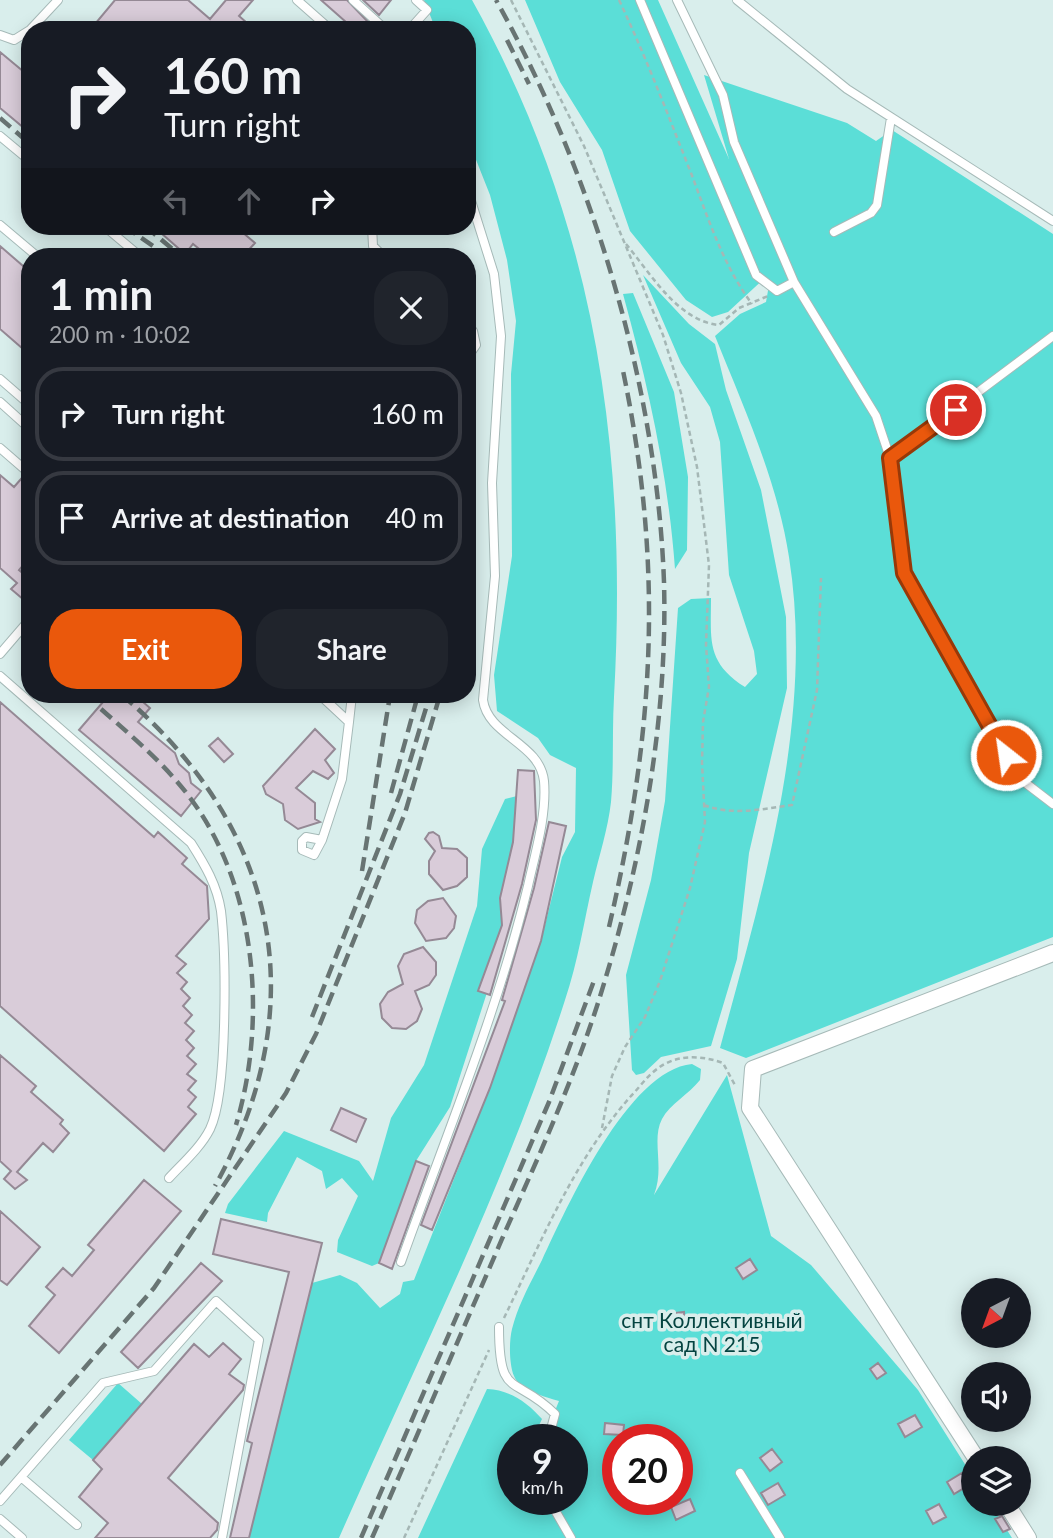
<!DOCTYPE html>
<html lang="en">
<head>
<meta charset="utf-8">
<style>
  body { margin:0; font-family:Lato,sans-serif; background:#20242c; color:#f1f3f6; height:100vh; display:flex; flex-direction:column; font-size:26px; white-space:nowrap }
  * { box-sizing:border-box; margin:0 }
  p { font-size:23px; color:#9ea1a6 }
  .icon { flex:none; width:38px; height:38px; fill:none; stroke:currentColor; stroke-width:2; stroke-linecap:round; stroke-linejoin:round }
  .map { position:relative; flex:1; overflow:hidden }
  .sheet { position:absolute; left:21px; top:248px; width:455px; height:455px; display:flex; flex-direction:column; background:#171b24; border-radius:28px; box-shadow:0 4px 18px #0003 }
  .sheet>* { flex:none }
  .guide { position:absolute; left:21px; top:21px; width:455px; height:214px; border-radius:28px; box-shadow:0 4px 18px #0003; background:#171b24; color:#f1f3f6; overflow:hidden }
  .needle { width:46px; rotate:221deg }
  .buttons { position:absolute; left:961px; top:1278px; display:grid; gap:14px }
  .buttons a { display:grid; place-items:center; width:70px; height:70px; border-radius:50%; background:#171b24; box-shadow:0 4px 18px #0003; font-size:35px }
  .speed { position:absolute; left:497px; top:1424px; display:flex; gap:14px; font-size:35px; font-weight:700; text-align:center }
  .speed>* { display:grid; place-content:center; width:91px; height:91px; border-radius:50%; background:#171b24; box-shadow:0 4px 18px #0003; line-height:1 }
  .speed small { font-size:18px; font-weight:400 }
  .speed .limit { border:10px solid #d22; background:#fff; color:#111 }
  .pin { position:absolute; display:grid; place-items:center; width:60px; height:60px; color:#fff; margin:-30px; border:4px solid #fff; border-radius:50%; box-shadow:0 2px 7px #0007 }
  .me { position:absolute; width:77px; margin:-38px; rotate:330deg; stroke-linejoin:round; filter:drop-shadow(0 0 5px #0008) }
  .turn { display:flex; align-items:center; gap:24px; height:147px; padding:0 28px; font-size:32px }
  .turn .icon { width:91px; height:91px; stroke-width:2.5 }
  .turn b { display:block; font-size:49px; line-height:60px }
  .lanes { display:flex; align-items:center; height:66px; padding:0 28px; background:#0003; justify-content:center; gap:35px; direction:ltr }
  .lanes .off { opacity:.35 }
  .round { display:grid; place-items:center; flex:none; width:74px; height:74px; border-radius:28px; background:#20242c }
  .headline { display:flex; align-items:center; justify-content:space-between; height:119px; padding:0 28px }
  h1 { font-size:42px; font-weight:700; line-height:52px }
  .primary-button { display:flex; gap:14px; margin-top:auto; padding:14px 28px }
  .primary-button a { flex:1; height:80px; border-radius:28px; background:#ea580c; color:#fff; font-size:28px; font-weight:700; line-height:80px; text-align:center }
  .primary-button a+a { background:#20242c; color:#f1f3f6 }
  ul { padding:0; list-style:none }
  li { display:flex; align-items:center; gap:21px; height:94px; margin:0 14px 10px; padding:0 14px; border:4px solid #363941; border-radius:28px }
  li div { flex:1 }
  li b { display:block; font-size:26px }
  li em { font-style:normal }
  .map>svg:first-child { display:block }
</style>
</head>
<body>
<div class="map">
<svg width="1053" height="1538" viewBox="0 0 1053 1538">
  <rect width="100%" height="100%" fill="#d9eeec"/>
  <path fill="#5bded7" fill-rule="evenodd" d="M424,0H472C595,221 628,447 614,697C612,732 614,768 611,802C608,829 599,856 593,882C584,921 578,962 565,1000C506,1185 417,1360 339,1538H249L312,1283L340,1275L357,1283L380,1308L400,1294L403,1282L414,1280L490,1088L541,941L562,857L575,832L576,768L550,755L538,738L497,711L494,675L512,556L511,374L516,321L507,260L490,195L467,137V30H436Z
    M525,0H658L729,159L704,75L847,123L876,141L892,130L1053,234V937L746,1058L720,1048C762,893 815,719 789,557C777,480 744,408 715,336L740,314L766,302L769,285L766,277L728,312L712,317L686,300L630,231L602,150L560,82Z
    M643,275L689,324L715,344L726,390L761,490L786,617L787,688L749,853L737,959L711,1046L661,1057L644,1073L636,1075L632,1070L626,975L651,880L665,801L678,608L691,599L711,598C711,640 706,662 745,687L757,674L754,651L729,575L720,442L710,407L681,363Z
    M633,293L674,392L688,477L687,550L675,569C668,474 648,385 623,294Z
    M521,795L514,909L450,1107L416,1161L379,1263L372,1266L337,1252L338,1240L358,1196L342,1178L326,1189L322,1171L297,1157L268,1213L267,1222L225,1213L228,1204L284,1131L359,1161L373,1181L391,1118L424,1065L477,906L482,849L505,799Z
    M692,1064L701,1069L700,1080C689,1094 670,1104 662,1119C651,1140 665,1167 654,1195L727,1075L771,1236L811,1265L918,1390L973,1477V1503H990L1012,1538H418L487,1389C510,1390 527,1402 542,1419L532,1440H513V1500H572V1440H543L559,1401C546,1397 520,1391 514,1376C509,1364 509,1341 512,1329C518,1305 531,1282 542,1260C567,1207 628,1070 692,1064ZM618,1440H677V1500H618Z
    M118,1383L142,1404L93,1460L69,1440Z"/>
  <path fill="#d9ccd9" stroke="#958995" stroke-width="2" d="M115,0H188L210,19L226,0H253L239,16L255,30H90Z
    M321,0H347L370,24L366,30H355Z
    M363,0H391L379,15Z
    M0,52L30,77V133L0,108Z
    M153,226H235L255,243L242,257H209L193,244L185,254Z
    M0,246L30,272V355L0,329Z
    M0,475L14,487L21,479L30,487V557L19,570L30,579V605L11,589L17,583L0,568Z
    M109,695H135L150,708L138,722L175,753L179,764L189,773L191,783L201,791L181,816L79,730Z
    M0,702L154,837L158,832L187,858L182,864L207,886L209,919L176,956L186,964L177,973L187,982L181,989L190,998L183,1006L192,1015L185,1023L194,1031L186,1040L194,1048L187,1056L196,1064L187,1074L196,1081L188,1090L196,1097L188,1107L196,1114L164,1151L0,1006Z
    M315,729L335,749L325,760L334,773L328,779L313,771L296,788L315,803V819L320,822L298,829L285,820L283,804L266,794L263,786Z
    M218,738L233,754L224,762L209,746Z
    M518,770L534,771L536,820L522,884L490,995L478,991L502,925L500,898L513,842Z
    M549,822L566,826L541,941L490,1088L432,1230L421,1225L505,1001L502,1000L534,888Z
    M433,832L439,836L442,848L457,849L467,858V877L457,886L443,890L429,874V861L435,851L425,839L429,833Z
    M443,898L456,916L454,928L446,938L426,941L415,923L417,910L428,901Z
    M423,947L436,962V975L429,985L415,991L422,1009L417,1021L406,1029L392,1028L382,1018L380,1004L388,992L403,984L398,966L404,954Z
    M0,1055L36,1086L31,1092L63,1120L60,1124L69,1133L53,1152L43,1143L17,1172L27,1180L15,1189L4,1179L11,1171L0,1161Z
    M341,1108L366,1119L356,1142L331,1130Z
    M416,1161L429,1166L392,1269L379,1263Z
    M144,1180L181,1211L59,1353L29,1326L55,1295L46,1287L63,1268L72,1276L94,1250L88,1245Z
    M0,1211L40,1247L7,1285L0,1280Z
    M221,1219L322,1243L249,1538H230L252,1443L247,1441L289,1272L213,1254Z
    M750,1259L757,1270L743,1279L736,1268Z
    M201,1263L222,1281L138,1368L121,1352Z
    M684,1312L685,1326L669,1327V1314Z
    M223,1343L241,1359L229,1374L244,1385L243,1390L168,1478L218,1523L217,1530L210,1538H95L108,1523L79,1497L102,1469L93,1460L194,1344L209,1357Z
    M878,1363L886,1373L877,1379L870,1369Z
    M915,1415L922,1427L905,1437L898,1424Z
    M605,1423L624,1425L623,1435L604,1434Z
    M772,1449L782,1462L770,1471L760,1458Z
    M608,1459L618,1461V1475L605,1473Z
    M962,1473L969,1485L954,1494L947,1482Z
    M778,1483L785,1495L768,1505L761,1493Z
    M690,1499L695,1511L676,1520L671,1507Z
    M939,1504L946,1517L933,1524L926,1511Z
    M1002,1516L1010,1529L1003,1532L995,1519Z"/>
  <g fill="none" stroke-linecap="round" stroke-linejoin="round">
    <g stroke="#a6bab8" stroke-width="10">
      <path id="service" d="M297,0L331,30
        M353,0L386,30
        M640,0L756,275L777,291L794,282
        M677,0L723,95L734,142L794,282L876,416L890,458L904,573L1019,778L1053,804
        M737,0L847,89L1053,221
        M30,30L58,0
        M409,30L427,10L416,0
        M0,35L14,40L30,30
        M0,136L30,161
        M0,225L38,257
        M104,226L141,257
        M372,226L373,246L384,257
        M834,232L871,213L877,205L891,118
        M467,325L473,331L476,345L467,358
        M0,379L30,405
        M0,402L30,429
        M0,448L30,474
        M890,458L1053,336
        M0,654L30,619
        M0,676L191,843C205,865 217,885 221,911C226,955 228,1092 210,1129C201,1147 183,1163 169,1178
        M320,695L349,722L342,779L322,840L314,855L302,850V841L306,837L322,840
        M349,722L352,695
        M401,1262C445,1138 497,1014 528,886C535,854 547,815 544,781C540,743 488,736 483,700L495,576L492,483L501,336L494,274L467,188
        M499,1327C499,1401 515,1374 555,1414L548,1440
        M740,1473L780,1538
        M21,1477L77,1525
        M549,1500L571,1538
        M0,1501L103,1383L154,1371L216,1301L259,1340L222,1538
        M0,1519L22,1538"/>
    </g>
    <g stroke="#a6bab8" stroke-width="18">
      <path id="minor" d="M976,1458L750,1108L753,1069L1053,953
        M1006,1503L1028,1538"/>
    </g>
    <path stroke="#a5b7b5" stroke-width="2.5" stroke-dasharray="5 3.5" stroke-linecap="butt" d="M511,0L584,146L663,335L681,393L697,467L709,565L706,645L709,687L703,722L702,763L705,822L690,888L660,981L645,1017L625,1047L612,1076L602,1128
      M619,0C646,57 668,115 691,173C708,218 723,265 752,304
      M626,244C651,274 678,321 719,325L739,308L768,296
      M704,805C732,816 763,809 792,805L817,690L821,578
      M504,1318C541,1242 574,1160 631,1096C639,1088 647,1076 657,1069C676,1054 701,1055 723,1063L736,1087
      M404,1538L489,1350"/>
    <use href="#service" stroke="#fff" stroke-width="8"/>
    <use href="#minor" stroke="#fff" stroke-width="16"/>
    <path stroke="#687473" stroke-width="4.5" stroke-dasharray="14 7" stroke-linecap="butt" d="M507,40L529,84
      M0,118L30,144
      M124,226L169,257
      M145,226L182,257
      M467,575L469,557
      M122,695C279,828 315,1005 215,1186
      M101,709C136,740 172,770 198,809C258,898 266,1025 236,1125
      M391,793L418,695
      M362,871L390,695
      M609,927C655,730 664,564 622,366
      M312,1017L400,794L430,695
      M0,1465L154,1288L286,1093L316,1034L405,813L440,695
      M361,1538L549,1102L595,978
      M372,1538C417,1436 461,1334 505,1232C538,1158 572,1083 597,1006C640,871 668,724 664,582C657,385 592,171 496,0"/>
  </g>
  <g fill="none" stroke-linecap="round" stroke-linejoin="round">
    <g stroke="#983908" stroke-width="18">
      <path id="route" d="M956,410L890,458L904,573L1006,755"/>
    </g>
    <use href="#route" stroke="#ea580c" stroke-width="12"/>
  </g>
  <g text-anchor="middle" stroke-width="7" stroke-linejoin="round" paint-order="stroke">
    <g font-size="21" fill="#044441" stroke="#d9eeec">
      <text x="712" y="1328">снт Коллективный<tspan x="712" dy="24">сад N 215</tspan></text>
    </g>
  </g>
</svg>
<div class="buttons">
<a><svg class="needle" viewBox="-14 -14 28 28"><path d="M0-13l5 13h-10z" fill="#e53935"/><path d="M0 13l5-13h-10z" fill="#9ea1a6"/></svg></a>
<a><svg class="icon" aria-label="sound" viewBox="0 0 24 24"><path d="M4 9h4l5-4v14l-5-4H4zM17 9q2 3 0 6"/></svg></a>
<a><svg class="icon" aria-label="layers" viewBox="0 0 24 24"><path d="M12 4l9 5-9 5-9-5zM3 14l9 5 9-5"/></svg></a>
</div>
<div class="speed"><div>9<small>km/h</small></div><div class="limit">20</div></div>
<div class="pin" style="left:956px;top:410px;background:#d93025"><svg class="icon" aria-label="arrive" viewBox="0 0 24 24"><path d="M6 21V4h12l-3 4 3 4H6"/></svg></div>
<svg class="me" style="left:1006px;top:755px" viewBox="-20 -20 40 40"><circle r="17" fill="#ea580c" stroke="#fff" stroke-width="3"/><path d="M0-11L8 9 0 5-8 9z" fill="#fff"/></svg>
<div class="guide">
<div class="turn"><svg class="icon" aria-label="right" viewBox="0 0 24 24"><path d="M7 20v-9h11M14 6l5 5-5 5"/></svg><div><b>160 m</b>Turn right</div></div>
<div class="lanes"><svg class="icon off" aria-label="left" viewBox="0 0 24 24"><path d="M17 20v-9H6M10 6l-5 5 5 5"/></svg><svg class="icon off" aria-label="ahead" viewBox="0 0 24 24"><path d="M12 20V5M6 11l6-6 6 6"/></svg><svg class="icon" aria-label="right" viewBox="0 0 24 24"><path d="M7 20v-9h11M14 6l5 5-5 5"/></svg></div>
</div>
<section class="sheet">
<div class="headline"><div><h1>1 min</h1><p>200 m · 10:02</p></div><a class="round"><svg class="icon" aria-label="close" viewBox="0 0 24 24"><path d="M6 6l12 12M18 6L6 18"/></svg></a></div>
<ul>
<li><svg class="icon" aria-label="right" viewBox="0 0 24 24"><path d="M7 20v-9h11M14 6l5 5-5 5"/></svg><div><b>Turn right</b></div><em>160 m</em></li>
<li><svg class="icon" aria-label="arrive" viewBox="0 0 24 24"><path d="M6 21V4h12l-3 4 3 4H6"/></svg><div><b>Arrive at destination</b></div><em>40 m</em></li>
</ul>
<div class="primary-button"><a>Exit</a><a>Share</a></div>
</section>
</div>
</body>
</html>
